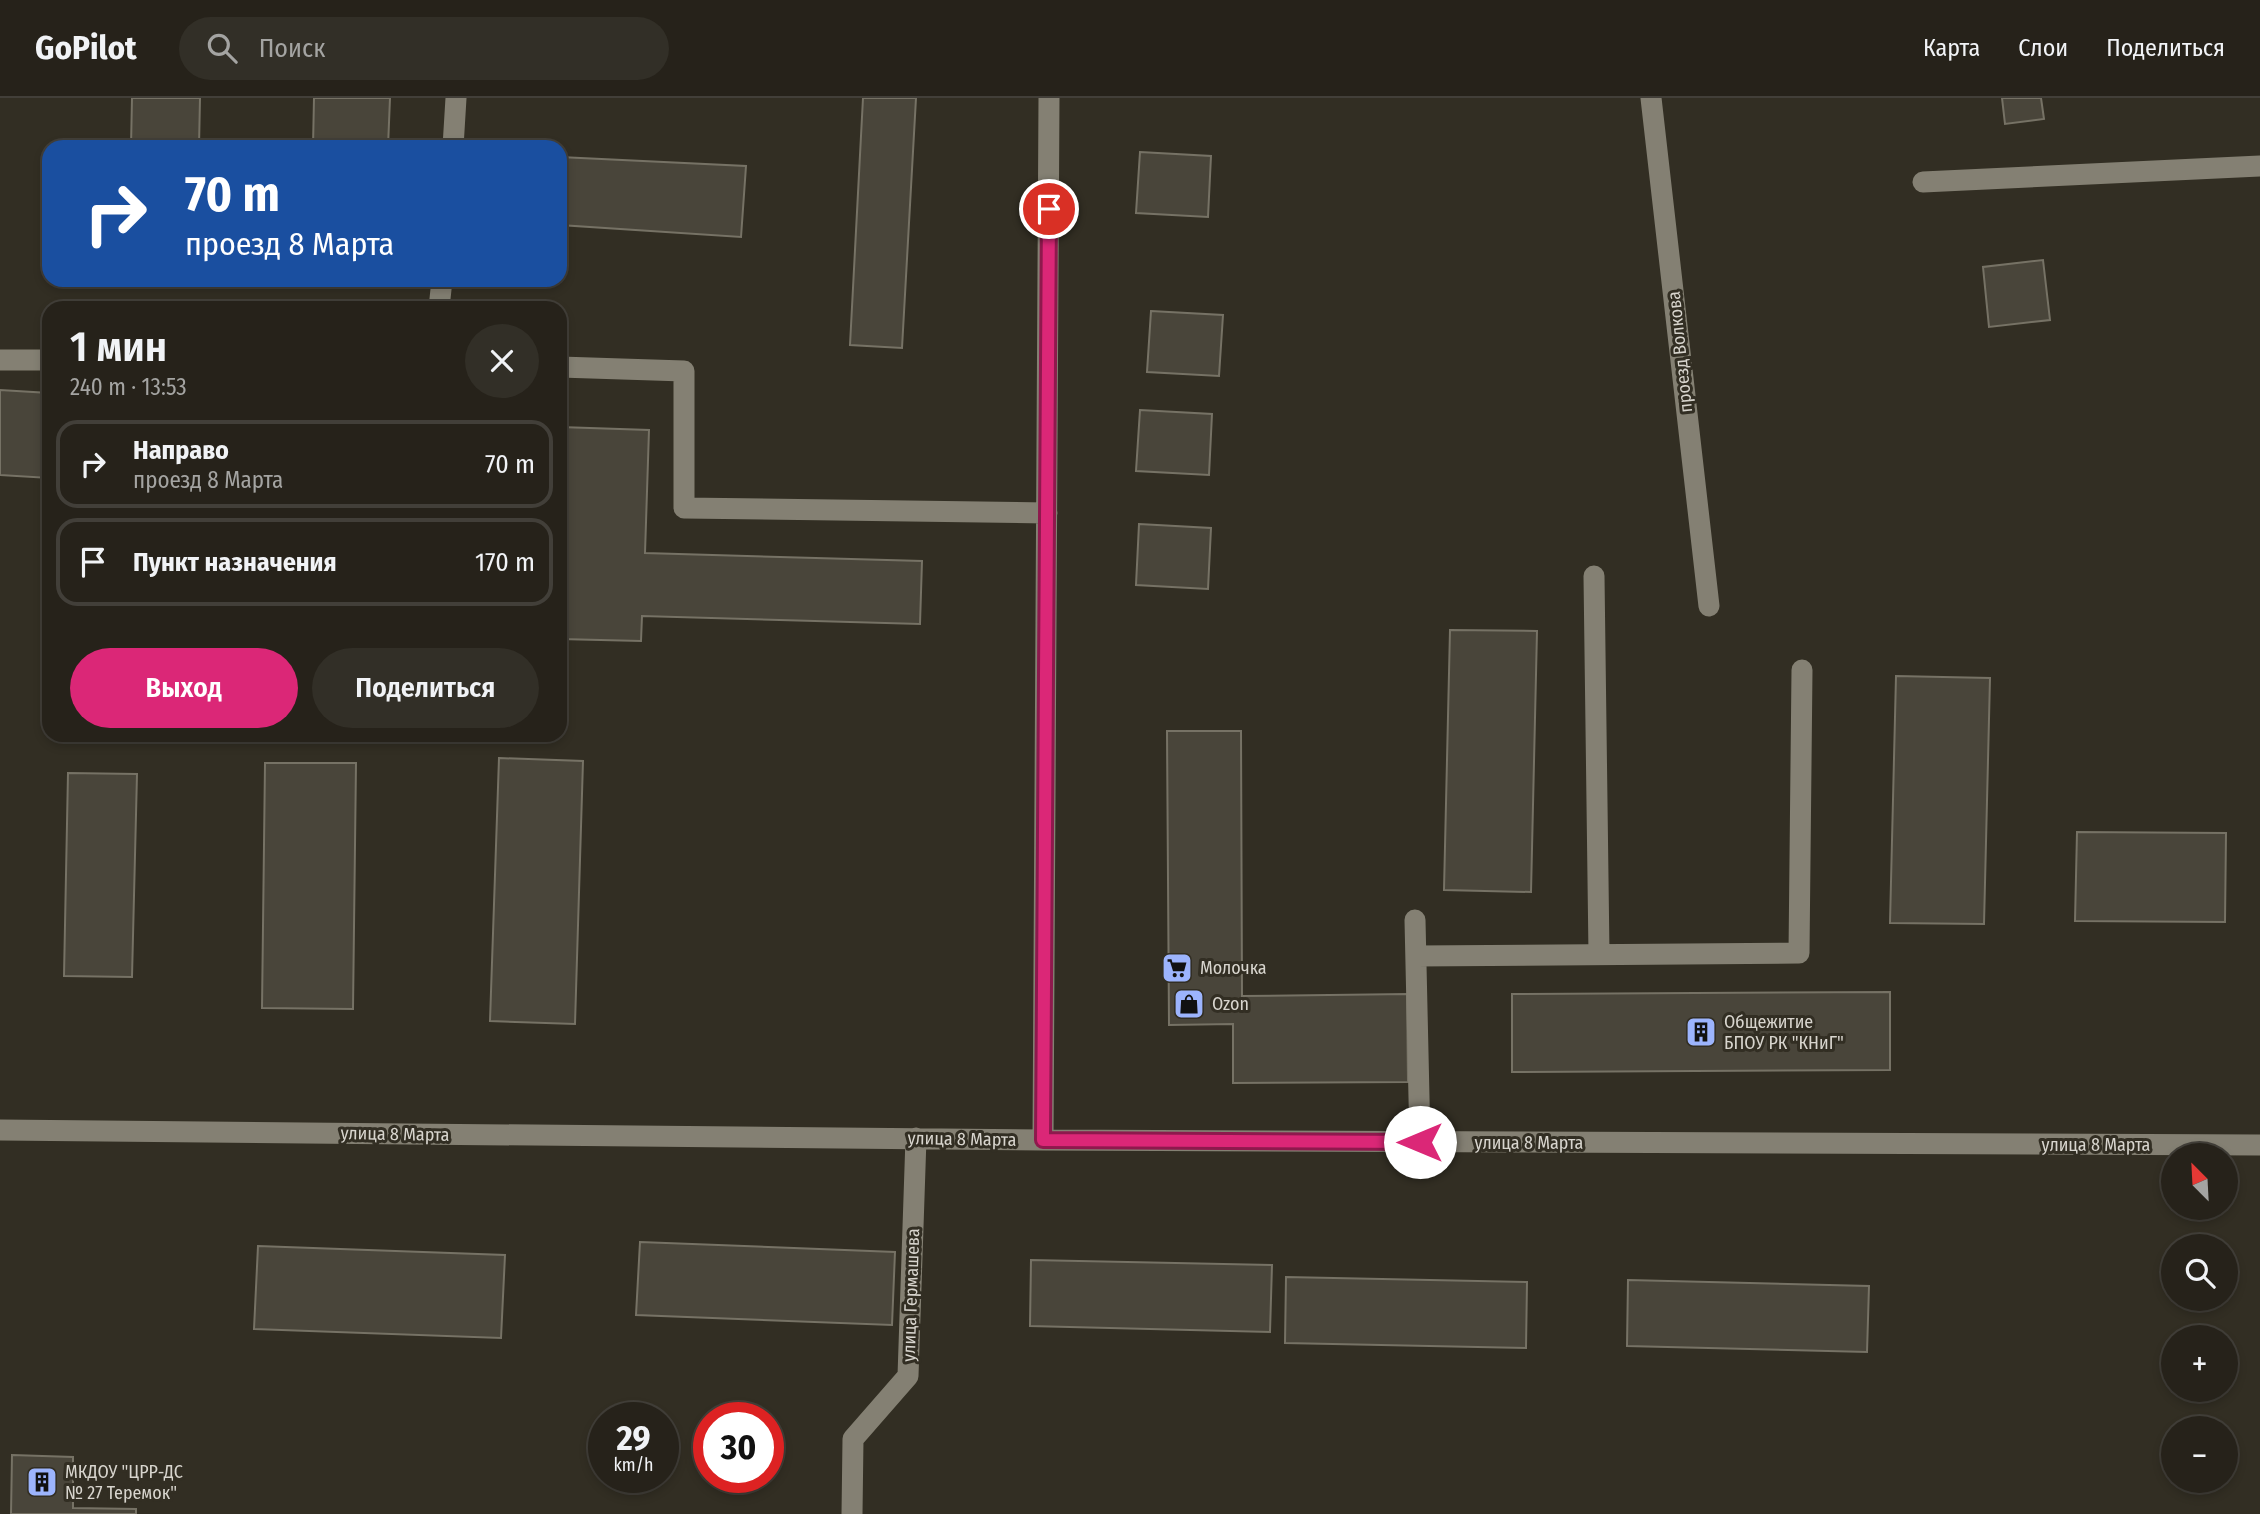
<!DOCTYPE html>
<html lang="ru">
<head>
<meta charset="utf-8">
<style>
  body { margin:0; font-family:"Fira Sans Condensed",sans-serif; background:#322f27; color:#f1f3f6; height:100vh; display:flex; flex-direction:column; font-size:26px; white-space:nowrap }
  * { box-sizing:border-box; margin:0 }
  p { font-size:23px; color:#a4a4a2 }
  .icon { flex:none; width:38px; height:38px; fill:none; stroke:currentColor; stroke-width:2; stroke-linecap:round; stroke-linejoin:round }
  .map { position:relative; flex:1; overflow:hidden }
  .sheet { position:absolute; left:42px; top:203px; width:525px; height:441px; display:flex; flex-direction:column; background:#26221a; border-radius:21px; box-shadow:0 4px 10px #0003,0 0 0 2px #423f39 }
  .sheet>* { flex:none }
  .guide { position:absolute; left:42px; top:42px; width:525px; height:147px; border-radius:21px; box-shadow:0 4px 10px #0003,0 0 0 2px #423f39; background:#1a4fa0; color:#fff; overflow:hidden }
  .needle { width:46px; rotate:336deg }
  .tools { position:absolute; left:2161px; top:1045px; display:grid; gap:14px }
  .tools a { display:grid; place-items:center; width:77px; height:77px; border-radius:50%; background:#26221a; box-shadow:0 4px 10px #0003,0 0 0 2px #423f39; font-size:35px }
  .speed { position:absolute; left:588px; top:1304px; display:flex; gap:14px; font-size:35px; font-weight:700; text-align:center }
  .speed>* { display:grid; place-content:center; width:91px; height:91px; border-radius:50%; background:#26221a; box-shadow:0 4px 10px #0003,0 0 0 2px #423f39; line-height:1 }
  .speed small { font-size:18px; font-weight:400 }
  .speed .limit { border:10px solid #d22; background:#fff; color:#111 }
  .pin { position:absolute; display:grid; place-items:center; width:60px; height:60px; color:#fff; margin:-30px; border:4px solid #fff; border-radius:50%; box-shadow:0 2px 7px #0007 }
  .me { position:absolute; width:77px; margin:-38px; rotate:270deg; stroke-linejoin:round; filter:drop-shadow(0 0 5px #0008) }
  .turn { display:flex; align-items:center; gap:24px; height:147px; padding:0 28px; font-size:32px }
  .turn .icon { width:91px; height:91px; stroke-width:2.5 }
  .turn b { display:block; font-size:49px; line-height:60px }
  .round { display:grid; place-items:center; flex:none; width:74px; height:74px; border-radius:37px; background:#322f27 }
  .overview { display:flex; align-items:center; justify-content:space-between; height:119px; padding:0 28px }
  h1 { font-size:42px; font-weight:600; line-height:52px }
  .button { display:flex; gap:14px; margin-top:auto; padding:14px 28px }
  .button a { flex:1; height:80px; border-radius:42px; background:#db2777; color:#fff; font-size:28px; font-weight:600; line-height:80px; text-align:center }
  .button a+a { background:#322f27; color:#f1f3f6 }
  ul { padding:0; list-style:none }
  li { display:flex; align-items:center; gap:21px; height:88px; margin:0 14px 10px; padding:0 14px; border:4px solid #423f39; border-radius:21px }
  li div { flex:1 }
  li b { display:block; font-size:26px }
  li em { font-style:normal }
  header { display:flex; align-items:center; gap:42px; box-sizing:border-box; height:98px; padding:0 35px; background:#26221a; border-bottom:2px solid #423f39 }
  header strong { font-size:33px }
  nav { display:flex; gap:38px; margin-inline-start:auto; font-size:24px }
  .search { width:490px; height:63px; background:#322f27; display:flex; align-items:center; gap:18px; box-sizing:border-box; padding:0 24px; border-radius:38px; color:#a4a4a2; font-size:26px }
  .map>svg:first-child { display:block }
</style>
</head>
<body>
<header>
<strong>GoPilot</strong>
<div class="search"><svg class="icon" aria-label="search" viewBox="0 0 24 24"><circle cx="10" cy="10" r="6"/><path d="M15 15l6 6"/></svg>Поиск</div>
<nav><a>Карта</a><a>Слои</a><a>Поделиться</a></nav>
</header>
<div class="map">
<svg width="2260" height="1416" viewBox="0 0 2260 1416">
  <rect width="100%" height="100%" fill="#322e23"/>
  <path fill="#49453a" stroke="#767265" stroke-width="2" d="M132,0H200L199,49H131Z
    M314,0H390L388,49H313Z
    M863,0H916L902,250L850,247Z
    M2002,0H2041L2044,21L2005,26Z
    M1140,54L1211,58L1208,119L1136,115Z
    M560,59L746,68L741,139L560,127Z
    M2043,162L2050,222L1989,229L1983,169Z
    M1151,213L1223,217L1219,278L1147,274Z
    M0,292L49,295V380L0,377Z
    M1140,312L1212,316L1209,377L1136,373Z
    M560,329L649,332L645,455L922,463L920,526L642,518L641,543L560,541Z
    M1139,426L1211,430L1208,491L1136,487Z
    M1450,532L1537,533L1531,794L1444,792Z
    M1896,578L1990,580L1984,826L1890,825Z
    M1167,633H1241L1242,898L1407,896L1408,984L1233,985V926L1169,927Z
    M499,660L583,663L575,926L490,923Z
    M265,665H356L353,911L262,910Z
    M68,675L137,676L132,879L64,878Z
    M2077,734L2226,735L2225,824L2075,823Z
    M1890,894V972L1512,974V896Z
    M640,1144L895,1154L892,1227L636,1217Z
    M258,1148L505,1157L501,1240L254,1231Z
    M1031,1162L1272,1167L1270,1234L1030,1228Z
    M1286,1179L1527,1184L1526,1250L1285,1245Z
    M1628,1182L1869,1188L1867,1254L1627,1248Z
    M12,1357L73,1359V1410L136,1411V1416H11Z"/>
  <g fill="none" stroke-linecap="round" stroke-linejoin="round">
    <path stroke="#848073" stroke-width="21" d="M1651,0L1709,508
      M453,49L456,0
      M1923,84L2260,68
      M439,210L442,182
      M0,262H49
      M560,269L684,273V410L1047,415
      M1594,478L1599,856
      M1415,822L1420,1044
      M1416,858L1799,855L1802,572
      M0,1032L1043,1042L2260,1047
      M1043,1042L1049,0
      M852,1416L853,1341L908,1278L916,1040"/>
  </g>
  <g fill="none" stroke-linecap="round" stroke-linejoin="round">
    <g stroke="#8e194d" stroke-width="18">
      <path id="route" d="M1049,111L1043,1042L1420,1044"/>
    </g>
    <use href="#route" stroke="#db2777" stroke-width="12"/>
  </g>
  <defs>
    <g id="supermarket-square" transform="scale(1.575)"><rect x="-9" y="-9" width="18" height="18" rx="4" fill="#9cb4fd" stroke="#322e23"/><path d="M-6-5.5h2.5l.6 2H6L4.5 2H-2.5L-4.4-4H-6ZM-1.5 3.2a1.3 1.3 0 1 0 .1 0ZM3 3.2a1.3 1.3 0 1 0 .1 0Z" fill="#111"/></g>
    <g id="shop-square" transform="scale(1.575)"><rect x="-9" y="-9" width="18" height="18" rx="4" fill="#9cb4fd" stroke="#322e23"/><path d="M-5-2.5h2.3a2.7 3.5 0 0 1 5.4 0H5L5.5 6h-11ZM-1.5-2.5h3a1.5 2.3 0 0 0-3 0Z" fill="#111"/></g>
    <g id="building-square" transform="scale(1.575)"><rect x="-9" y="-9" width="18" height="18" rx="4" fill="#9cb4fd" stroke="#322e23"/><path d="M-4-6H4V6H1V3H-1V6H-4ZM-2.5-4.3h1.7v1.8h-1.7ZM.8-4.3h1.7v1.8H.8ZM-2.5-1h1.7V.8h-1.7ZM.8-1h1.7V.8H.8Z" fill="#111"/></g>
  </defs>
  <g fill-rule="evenodd">
    <use href="#supermarket-square" x="1177" y="870"/>
    <use href="#shop-square" x="1189" y="906"/>
    <use href="#building-square" x="1701" y="934"/>
    <use href="#building-square" x="42" y="1384"/>
  </g>
  <g text-anchor="middle" stroke-width="6" stroke-linejoin="round" paint-order="stroke">
    <g font-size="18" fill="#d8d5ce" stroke="#322e23">
      <text transform="translate(1680 254) rotate(-96)" y="6">проезд Волкова</text>
      <text transform="translate(395 1036) rotate(1)" y="6">улица 8 Марта</text>
      <text transform="translate(962 1041) rotate(1)" y="6">улица 8 Марта</text>
      <text x="1529" y="1051">улица 8 Марта</text>
      <text x="2096" y="1053">улица 8 Марта</text>
      <text transform="translate(911 1197) rotate(-88)" y="6">улица Гермашева</text>
    </g>
    <g font-size="18" fill="#d8d5ce" stroke="#322e23" text-anchor="start">
      <text x="1200" y="876">Молочка</text>
      <text x="1212" y="912">Ozon</text>
      <text x="1724" y="930">Общежитие<tspan x="1724" dy="21">БПОУ РК "КНиГ"</tspan></text>
      <text x="65" y="1380">МКДОУ "ЦРР-ДС<tspan x="65" dy="21">№ 27 Теремок"</tspan></text>
    </g>
  </g>
</svg>
<div class="tools">
<a><svg class="needle" viewBox="-14 -14 28 28"><path d="M0-13l5 13h-10z" fill="#e53935"/><path d="M0 13l5-13h-10z" fill="#a4a4a2"/></svg></a>
<a><svg class="icon" aria-label="search" viewBox="0 0 24 24"><circle cx="10" cy="10" r="6"/><path d="M15 15l6 6"/></svg></a>
<a>+</a>
<a>−</a>
</div>
<div class="speed"><div>29<small>km/h</small></div><div class="limit">30</div></div>
<div class="pin" style="left:1049px;top:111px;background:#d93025"><svg class="icon" aria-label="arrive" viewBox="0 0 24 24"><path d="M6 21V4h12l-3 4 3 4H6"/></svg></div>
<svg class="me" style="left:1420px;top:1044px" viewBox="-20 -20 40 40"><circle r="19" fill="#fff"/><path d="M0-13L10 11 0 6-10 11z" fill="#db2777"/></svg>
<div class="guide">
<div class="turn"><svg class="icon" aria-label="right" viewBox="0 0 24 24"><path d="M7 20v-9h11M14 6l5 5-5 5"/></svg><div><b>70 m</b>проезд 8 Марта</div></div>
</div>
<section class="sheet">
<div class="overview"><div><h1>1 мин</h1><p>240 m · 13:53</p></div><a class="round"><svg class="icon" aria-label="close" viewBox="0 0 24 24"><path d="M6 6l12 12M18 6L6 18"/></svg></a></div>
<ul>
<li><svg class="icon" aria-label="right" viewBox="0 0 24 24"><path d="M7 20v-9h11M14 6l5 5-5 5"/></svg><div><b>Направо</b><p>проезд 8 Марта</p></div><em>70 m</em></li>
<li><svg class="icon" aria-label="arrive" viewBox="0 0 24 24"><path d="M6 21V4h12l-3 4 3 4H6"/></svg><div><b>Пункт назначения</b></div><em>170 m</em></li>
</ul>
<div class="button"><a>Выход</a><a>Поделиться</a></div>
</section>
</div>
</body>
</html>
